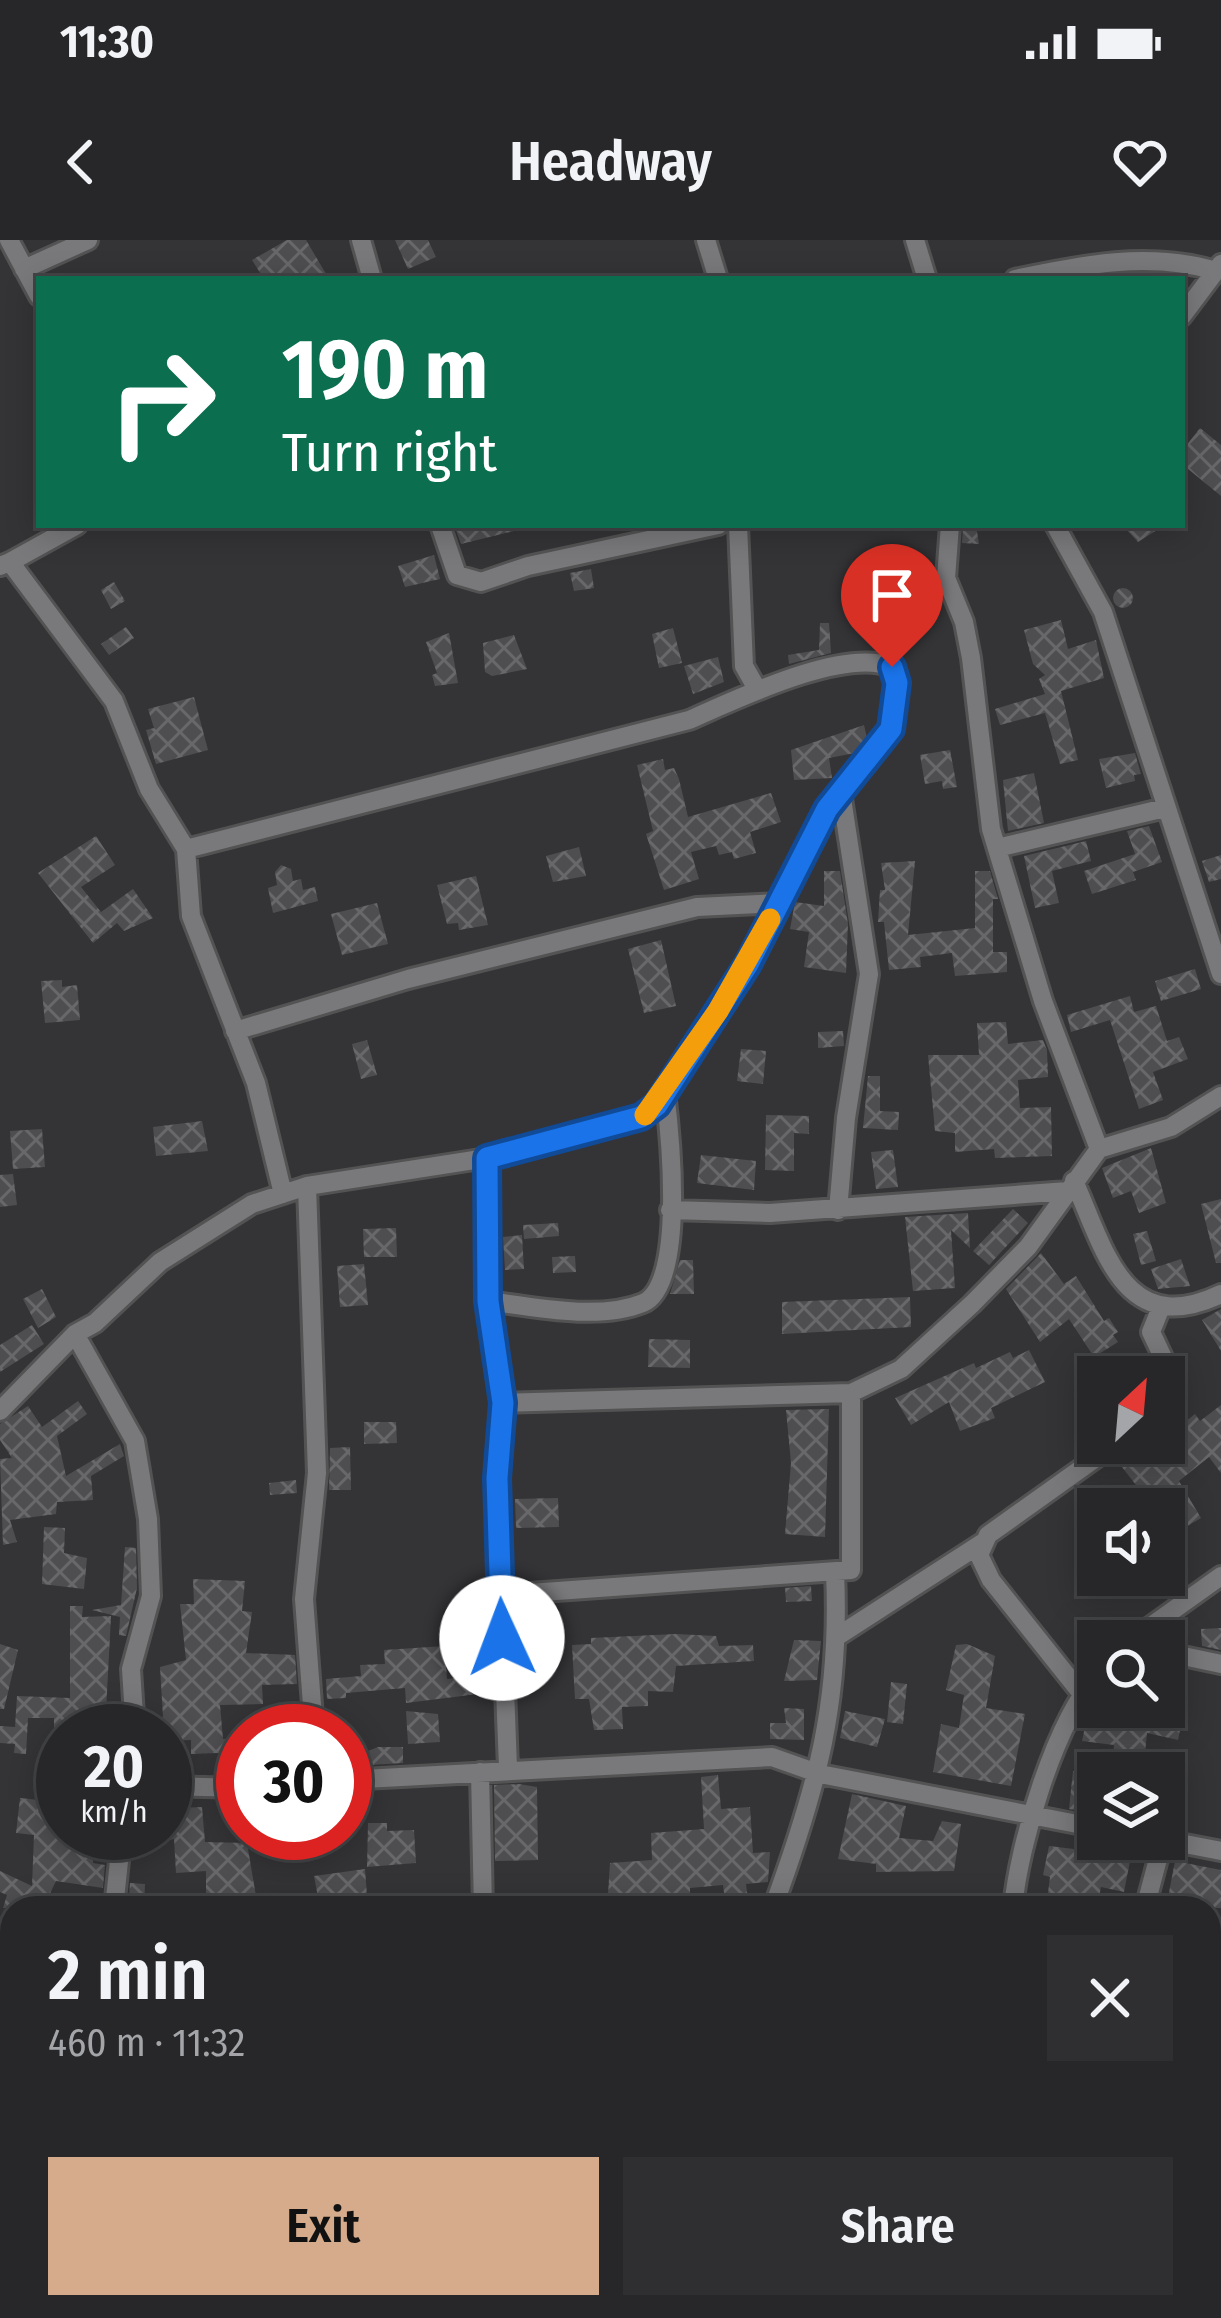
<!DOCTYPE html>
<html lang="en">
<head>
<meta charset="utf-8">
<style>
  body { margin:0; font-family:"Fira Sans Condensed",sans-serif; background:#2f2f31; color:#f1f3f6; height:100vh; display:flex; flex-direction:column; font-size:45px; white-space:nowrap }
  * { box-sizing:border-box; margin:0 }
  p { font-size:39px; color:#a4a5a8 }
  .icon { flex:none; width:66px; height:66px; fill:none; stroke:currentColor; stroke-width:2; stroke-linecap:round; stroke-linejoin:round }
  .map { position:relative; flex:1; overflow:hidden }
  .panel { position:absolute; left:0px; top:1656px; width:1221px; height:423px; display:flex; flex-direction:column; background:#272729; border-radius:36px 36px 0 0; box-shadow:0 6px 30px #0003,0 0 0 3px #434446 }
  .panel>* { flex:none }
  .hud { position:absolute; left:36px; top:36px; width:1149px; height:252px; border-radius:0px; box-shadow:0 6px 30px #0003,0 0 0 3px #434446; background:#0b6e4f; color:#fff; overflow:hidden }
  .needle { width:78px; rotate:26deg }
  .buttons { position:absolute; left:1077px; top:1116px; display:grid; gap:24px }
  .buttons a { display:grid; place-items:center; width:108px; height:108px; border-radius:0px; background:#272729; box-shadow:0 6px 30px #0003,0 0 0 3px #434446; font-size:60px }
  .speed { position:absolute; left:36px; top:1464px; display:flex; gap:24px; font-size:60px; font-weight:700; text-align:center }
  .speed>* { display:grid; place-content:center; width:156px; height:156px; border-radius:50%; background:#272729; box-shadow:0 6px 30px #0003,0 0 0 3px #434446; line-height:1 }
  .speed small { font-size:30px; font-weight:400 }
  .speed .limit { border:18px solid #d22; background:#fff; color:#111 }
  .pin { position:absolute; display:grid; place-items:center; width:102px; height:102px; color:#fff; margin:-123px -51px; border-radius:50% 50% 50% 0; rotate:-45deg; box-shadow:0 0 12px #0007 }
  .pin .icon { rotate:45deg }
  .me { position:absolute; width:132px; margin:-66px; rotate:358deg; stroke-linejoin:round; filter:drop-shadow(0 0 9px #0008) }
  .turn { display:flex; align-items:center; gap:42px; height:252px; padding:0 48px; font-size:54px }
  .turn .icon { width:156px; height:156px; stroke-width:2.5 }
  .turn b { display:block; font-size:84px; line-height:102px }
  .round { display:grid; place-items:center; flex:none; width:126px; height:126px; border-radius:0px; background:#2f2f31 }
  .summary { display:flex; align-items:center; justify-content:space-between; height:204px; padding:0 48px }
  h1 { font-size:72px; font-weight:600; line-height:90px }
  .cta { display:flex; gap:24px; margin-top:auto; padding:24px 48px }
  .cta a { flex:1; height:138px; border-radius:0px; background:#d6ab8b; color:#111; font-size:48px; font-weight:600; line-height:138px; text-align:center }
  .cta a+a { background:#2f2f31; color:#f1f3f6 }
  .status { display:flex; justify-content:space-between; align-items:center; height:84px; padding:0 60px; background:#272729; direction:ltr }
  .status svg { height:33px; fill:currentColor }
  header { display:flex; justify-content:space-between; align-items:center; height:156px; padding:0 48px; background:#272729; font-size:54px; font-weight:600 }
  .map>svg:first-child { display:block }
</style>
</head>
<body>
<div class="status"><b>11:30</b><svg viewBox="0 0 49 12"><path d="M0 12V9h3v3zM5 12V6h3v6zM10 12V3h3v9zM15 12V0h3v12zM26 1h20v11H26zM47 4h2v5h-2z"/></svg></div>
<header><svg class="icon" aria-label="back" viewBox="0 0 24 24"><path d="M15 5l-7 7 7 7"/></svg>Headway<svg class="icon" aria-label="heart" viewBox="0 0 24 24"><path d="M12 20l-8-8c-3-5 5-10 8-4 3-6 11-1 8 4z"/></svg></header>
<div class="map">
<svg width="1221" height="2078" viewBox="0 0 1221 2078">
  <defs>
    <pattern id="building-cross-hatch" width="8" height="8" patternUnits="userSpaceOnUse" patternTransform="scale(3)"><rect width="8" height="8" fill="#4e4d50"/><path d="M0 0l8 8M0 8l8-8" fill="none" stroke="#68676a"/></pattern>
  </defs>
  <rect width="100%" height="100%" fill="#343437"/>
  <path fill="url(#building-cross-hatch)" d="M287,0H306L329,39H264L252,20Z
    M395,0H428L436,17L408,29Z
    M1200,188L1221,205V256L1182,224V211Z
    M454,285H513L514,291L461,304Z
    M963,285H976L979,304L962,303Z
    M1122,285H1165L1138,302Z
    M434,315L440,339L405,347L398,326Z
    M591,329L594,348L574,351L570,333Z
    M114,342L125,361L111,369L101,350Z
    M1113 358a10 10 0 1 1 20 0a10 10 0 1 1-20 0Z
    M1061,380L1068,409L1096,400L1104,438L1061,451L1078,520L1060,524L1045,473L1000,485L995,469L1045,454L1039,439L1045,435L1033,424L1024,390Z
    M820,383H829L831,413L789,424L788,415L819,410Z
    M126,387L134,398L109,415L101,404Z
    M673,388L682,423L659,428L652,394Z
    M449,393L458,443L435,446L432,435L437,433L426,402Z
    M514,395L527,429L492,436L485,432L483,403Z
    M718,417L724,442L693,454L684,426Z
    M194,457L208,510L156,524L146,490L154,488L148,469Z
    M864,485L867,498L855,513L829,518L832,538L794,540L791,510Z
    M950,510L957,547L943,549L942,541L925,544L920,515Z
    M1135,513L1141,534L1134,535L1135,541L1106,548L1099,519Z
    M663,519L665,530L674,528L679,539L688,577L771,553L781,582L750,592L756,613L734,619L732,612L719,615L716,606L691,612L699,639L664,650L646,594L653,591L637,525Z
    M1034,533L1044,583L1008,591L1003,540Z
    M1149,586L1162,622L1133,632L1136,640L1092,654L1084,631L1135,614L1127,591Z
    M96,596L115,625L81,647L101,672L133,649L153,678L124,691L117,683L93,703L38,633Z
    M1086,601L1091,621L1052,631L1059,663L1035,668L1024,616Z
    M579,607L586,636L553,642L546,616Z
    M1221,615V639L1209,642L1202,621Z
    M915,621L908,695L975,688V631H990L998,659H993V712H1007V732L955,736L952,713L920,717L921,727L889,730L884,682H878L880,650H885L881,623Z
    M281,625L291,629L293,641L301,639L303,650L315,647L318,661L273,673L268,648L277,645L275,632Z
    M824,631H840L848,684L846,733L804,727L809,692L790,689L795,662L824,666Z
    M476,636L488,685L459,690L458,683L447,684L437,645Z
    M377,663L388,704L342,715L331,674Z
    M661,700L676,766L644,773L628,709Z
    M1195,729L1201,749L1161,761L1155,741Z
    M62,740V747L77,745L80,780L45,783L41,741Z
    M1130,756L1134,772L1156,766L1167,801L1179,797L1188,819L1153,832L1163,860L1139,869L1110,780L1071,792L1067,775Z
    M1006,782L1008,804L1043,800L1047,810L1048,837L1018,840L1020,868L1051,867L1052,916L995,918L994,909L955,912V893L935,891L928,815H979L977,783Z
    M843,791L844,806L818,808V792Z
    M367,800L377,835L361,839L352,804Z
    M741,809L766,811L763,844L737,841Z
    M868,836H880V871L899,872L898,890L863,888Z
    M766,875L809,876V894L794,893V931L765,930Z
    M202,881L208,911L156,916L153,887Z
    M42,889L45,927L13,929L10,891Z
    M1151,908L1166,963L1139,973L1131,951L1113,958L1102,928Z
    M893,910L898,947L876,949L871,912Z
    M701,915L756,921L754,950L697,943Z
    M13,934L17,965L0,967V935Z
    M1221,959V1023H1216L1201,964Z
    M1013,969L1028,983L989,1025L973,1011Z
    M968,973L970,1008L951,990L955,1048L913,1051L905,977Z
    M558,983L559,996L524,999L523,985Z
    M396,988L397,1017H364L363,989Z
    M1147,991L1156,1021L1141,1025L1133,994Z
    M522,995L524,1029L505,1030L503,997Z
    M1041,1013L1064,1044L1076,1036L1104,1081L1109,1078L1118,1092L1113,1095L1118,1102L1094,1117L1069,1079L1040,1102L1006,1049Z
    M575,1016L576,1032L553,1033L552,1017Z
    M1181,1019L1190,1046L1158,1049L1151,1029Z
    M680,1020H693L694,1054H670Z
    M364,1024L368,1065L340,1067L337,1026Z
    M42,1049L56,1077L38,1088L23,1059Z
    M910,1057L911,1087L782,1094V1062Z
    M1221,1069V1111L1202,1080Z
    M32,1085L44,1104L0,1132V1105Z
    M649,1099L690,1100V1128L648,1127Z
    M1029,1110L1045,1142L991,1168L995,1178L960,1191L949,1162L911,1185L895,1158L974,1123L976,1128L1010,1112L1013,1118Z
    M1139,1121L1149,1137H1113Z
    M78,1161L87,1174L57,1196L66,1236L120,1204L124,1216L91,1236L93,1260L57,1262L56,1274L10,1280L17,1302L3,1305L0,1219L12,1218L0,1200V1184L28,1166L42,1187Z
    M1221,1165V1233L1209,1217L1179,1241L1201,1278L1172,1295L1164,1269L1150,1263L1118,1222L1139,1207L1151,1222L1173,1206L1166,1197L1195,1174L1200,1181Z
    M829,1169L825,1297L785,1294L791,1223L786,1170Z
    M364,1182H396L397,1203L364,1204Z
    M350,1207L351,1250H329L330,1208Z
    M296,1240L297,1253L270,1255L269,1243Z
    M558,1258L559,1287L516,1288L515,1259Z
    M44,1287L65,1288L64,1313L87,1318L84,1349L42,1344Z
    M125,1307L136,1308L137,1348L126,1396L119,1395L120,1377L92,1370L121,1365Z
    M193,1339L245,1341L242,1371L252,1372L246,1413L295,1415L297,1444L262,1445L263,1464L220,1465L223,1499L243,1498V1512L191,1514V1500L165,1501V1491H152L151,1477H163L160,1427L186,1420L180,1364H194Z
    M811,1346L812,1361L786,1362L785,1348Z
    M70,1366H83L82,1377L111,1376L105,1491H54V1478H28L26,1514L14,1513L15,1504L0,1503V1486L15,1487L17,1456L70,1458Z
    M1221,1388V1410L1202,1406L1201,1389Z
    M676,1394L716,1396L719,1406L753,1405L754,1421L676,1426L673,1452L648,1451V1466L622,1467L623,1489L594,1490L589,1459H575L572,1405L591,1404V1398Z
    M794,1400L821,1401L817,1440L784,1441Z
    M0,1404L18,1410L4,1469H0Z
    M967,1404L995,1416L986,1468L1025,1474L1011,1546L933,1532L941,1484L959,1488L964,1455L946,1450L956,1405Z
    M445,1406L447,1439L476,1436L478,1454L406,1463L405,1448L346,1453V1458L327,1459L326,1439L361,1436L360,1425L385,1424L384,1410Z
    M891,1442L907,1444L903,1484L887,1482Z
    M1164,1451L1187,1455L1178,1500L1147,1493L1143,1533L1112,1530L1114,1505L1082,1501L1088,1472L1114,1476L1115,1467H1164Z
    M784,1468L804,1469V1500L770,1499V1483H786Z
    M406,1471L438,1474L440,1502L408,1504Z
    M845,1471L885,1479L877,1507L840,1498Z
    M378,1507H403V1523L369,1525L368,1511Z
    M1073,1531L1098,1534L1092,1573L1069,1569Z
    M718,1535L721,1569L750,1567L753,1613L770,1612L768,1642L746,1644L749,1668H726L723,1645L690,1648V1659L608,1654L610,1623L652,1620L651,1593L704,1589L701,1537Z
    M519,1544L537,1547L538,1620L495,1621L494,1545Z
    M852,1554L906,1566L899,1598L933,1601L942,1581L961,1584L954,1631L876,1632V1624L838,1619Z
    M20,1558L57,1562L63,1593H84L82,1609L94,1610L93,1623L105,1625L103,1648L56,1641L43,1668H3L7,1655L0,1652V1631L32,1646L34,1595L16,1593Z
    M202,1567L205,1602L247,1603L258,1668L206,1666V1631L176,1633L174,1599L165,1601V1578L181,1576L180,1568Z
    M368,1583H387V1591L414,1590L416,1623L367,1627Z
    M1049,1606L1131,1616L1124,1652L1101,1647L1097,1668L1063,1662L1062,1668H1046L1050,1637L1043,1635Z
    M1175,1621L1221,1630V1668H1166Z
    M365,1629L367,1656L338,1657L339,1668H320L314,1636Z
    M130,1643L145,1644L144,1668H128Z"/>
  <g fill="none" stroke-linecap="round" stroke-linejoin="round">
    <g stroke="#535354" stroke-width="24">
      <path id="street" d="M9,0L39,56
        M361,0L372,39
        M706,0L718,39
        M915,0L927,39
        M24,29L88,0
        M1015,39C1081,25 1149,11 1216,31
        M1182,76L1221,24
        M440,285L457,335L481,342L528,326L718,285
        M738,285L744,426L757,449
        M950,285L946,338L964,382L971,418L991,589L1043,761L1099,909
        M1055,285L1103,372L1221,734
        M10,322L77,285
        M0,326L10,322L114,461L149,549L186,609L191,676L256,843L283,954
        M997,608L1165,568
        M235,791L408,739L697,667L778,663
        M487,918L488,1061L503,1163L497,1238L508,1528
        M1074,941C1105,1010 1124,1100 1221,1054
        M307,946L317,1233L304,1359L314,1491
        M670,970L770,973L1068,951
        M838,970L846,878L869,734L841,552
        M488,1061C533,1067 599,1081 643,1063C686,1045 670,893 665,852
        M1161,1067L1151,1092L1176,1145L1164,1163
        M75,1094L135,1201L148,1279L151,1356L131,1429L135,1491
        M503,1163L851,1153L901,1129L972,1064L1028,1007L1099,909L1171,887L1221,856
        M0,1171L75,1094L95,1083L160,1022L252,964L307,946L487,918L648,874L748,724L827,569L891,489L897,443L892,427C844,407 737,459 689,480L186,609
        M500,1355L851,1330V1153
        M838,1396L982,1303
        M1130,1401L1221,1336
        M1164,1412L1221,1424
        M1081,1453L991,1340L979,1315L988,1295L1117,1203
        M480,1532L483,1668
        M345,1540L772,1517L820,1534L1098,1588
        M165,1546L243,1548
        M1159,1599L1221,1611
        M114,1668L122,1593
        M773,1668C817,1548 841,1462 835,1332
        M1013,1668C1019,1603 1055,1482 1098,1434
        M1145,1668L1163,1600
        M1209,1862L1221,1865
        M0,2043L12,2044
        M452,2067V2078
        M636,2067L637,2078
        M803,2067L804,2078
        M103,2078L104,2067
        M314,2078L316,2067
        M974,2078L975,2067
        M1046,2078L1052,2067"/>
    </g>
    <use href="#street" stroke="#79797c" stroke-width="18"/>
  </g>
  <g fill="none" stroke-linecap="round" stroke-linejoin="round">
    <g stroke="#114b97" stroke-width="30">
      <path id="route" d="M502,1398L497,1238L503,1163L488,1061L487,918L641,877L657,865L748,724L827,569L891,489L897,443L892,427"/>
    </g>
    <use href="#route" stroke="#1a73e8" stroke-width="21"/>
    <path stroke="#f59e0b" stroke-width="21" d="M645,875L718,771L770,679"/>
  </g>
</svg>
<div class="buttons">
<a><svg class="needle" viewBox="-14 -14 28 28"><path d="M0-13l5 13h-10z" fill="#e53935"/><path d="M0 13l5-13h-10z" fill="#a4a5a8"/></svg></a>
<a><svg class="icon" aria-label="sound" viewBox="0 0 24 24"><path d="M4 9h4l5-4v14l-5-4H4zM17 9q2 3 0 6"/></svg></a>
<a><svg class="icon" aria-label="search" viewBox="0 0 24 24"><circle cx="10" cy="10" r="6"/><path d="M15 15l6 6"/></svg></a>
<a><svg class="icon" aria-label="layers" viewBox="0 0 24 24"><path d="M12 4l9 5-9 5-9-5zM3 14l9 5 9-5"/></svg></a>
</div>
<div class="speed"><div>20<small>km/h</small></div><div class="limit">30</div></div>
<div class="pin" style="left:892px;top:427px;background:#d93025"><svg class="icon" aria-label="arrive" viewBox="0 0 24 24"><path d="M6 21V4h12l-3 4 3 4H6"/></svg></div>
<svg class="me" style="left:502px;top:1398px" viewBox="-20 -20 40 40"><circle r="19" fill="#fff"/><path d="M0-13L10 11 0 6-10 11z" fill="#1a73e8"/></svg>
<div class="hud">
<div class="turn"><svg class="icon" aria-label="right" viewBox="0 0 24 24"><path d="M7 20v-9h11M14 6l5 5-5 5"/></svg><div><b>190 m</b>Turn right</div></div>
</div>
<section class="panel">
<div class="summary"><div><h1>2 min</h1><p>460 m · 11:32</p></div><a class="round"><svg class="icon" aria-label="close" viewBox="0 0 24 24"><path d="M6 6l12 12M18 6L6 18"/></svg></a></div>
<div class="cta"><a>Exit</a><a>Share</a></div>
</section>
</div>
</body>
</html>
